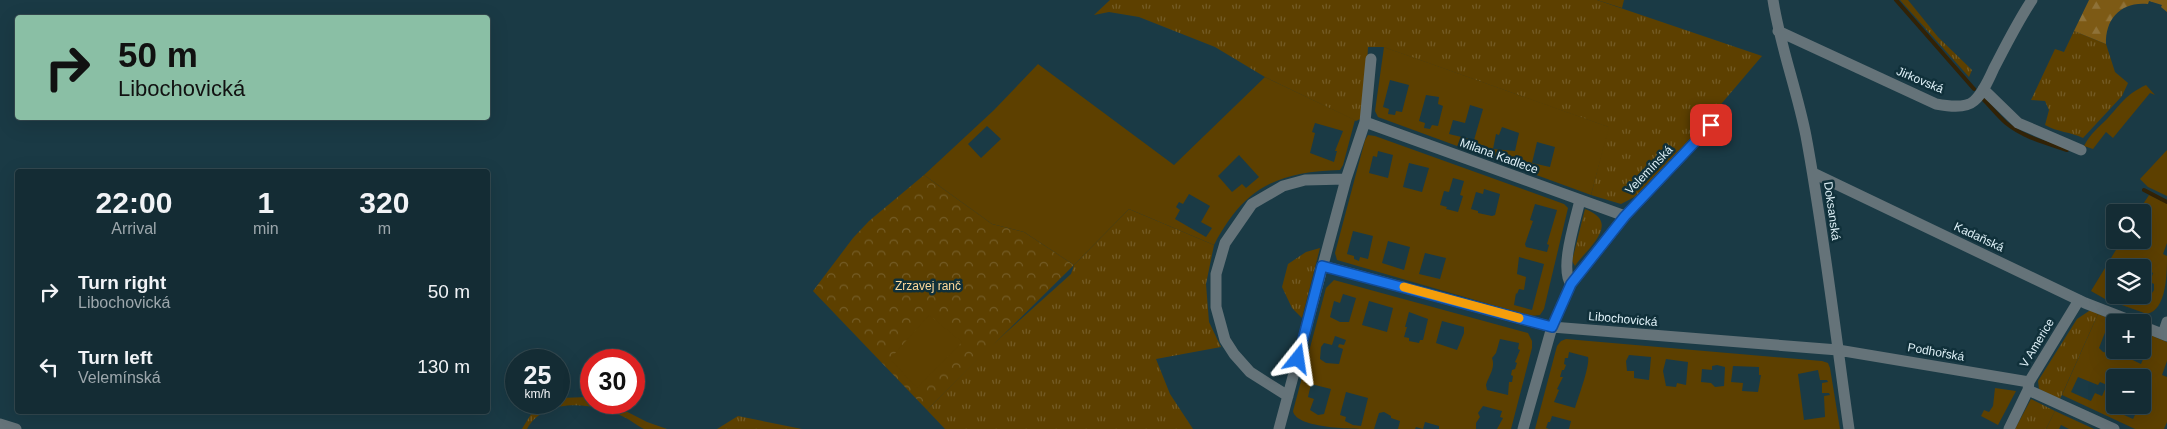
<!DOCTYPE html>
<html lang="en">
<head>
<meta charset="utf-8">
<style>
  body { margin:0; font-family:Helvetica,sans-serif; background:#213840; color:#f1f3f6; height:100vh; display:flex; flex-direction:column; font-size:19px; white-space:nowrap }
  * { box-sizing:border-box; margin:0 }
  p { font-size:16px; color:#9da7ac }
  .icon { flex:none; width:28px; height:28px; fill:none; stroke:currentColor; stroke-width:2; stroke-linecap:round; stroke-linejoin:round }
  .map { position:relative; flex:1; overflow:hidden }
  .sheet { position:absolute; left:15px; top:169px; width:475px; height:245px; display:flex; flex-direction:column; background:#142c34; border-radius:5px; box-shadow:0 5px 20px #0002,0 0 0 1px #33484f }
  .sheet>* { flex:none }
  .banner { position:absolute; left:15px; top:15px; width:475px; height:105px; border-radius:5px; box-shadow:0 5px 20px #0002,0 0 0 1px #33484f; background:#8abfa5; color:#111; overflow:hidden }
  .fabs { position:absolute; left:2106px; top:204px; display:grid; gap:10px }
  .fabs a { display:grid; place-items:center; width:45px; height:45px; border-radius:5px; background:#142c34; box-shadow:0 5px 20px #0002,0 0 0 1px #33484f; font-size:25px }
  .speed { position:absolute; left:505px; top:349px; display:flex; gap:10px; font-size:25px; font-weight:700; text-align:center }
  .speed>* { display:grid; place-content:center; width:65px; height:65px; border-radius:50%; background:#142c34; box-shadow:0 5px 20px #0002,0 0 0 1px #33484f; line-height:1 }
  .speed small { font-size:12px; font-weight:400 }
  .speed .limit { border:8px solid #d22; background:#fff; color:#111 }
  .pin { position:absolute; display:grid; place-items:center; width:42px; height:42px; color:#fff; margin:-21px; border-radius:10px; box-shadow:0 2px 8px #0006 }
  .me { position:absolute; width:55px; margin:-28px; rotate:15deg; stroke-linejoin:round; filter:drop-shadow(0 0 4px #0008) }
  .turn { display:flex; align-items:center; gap:18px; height:105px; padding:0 20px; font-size:22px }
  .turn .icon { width:65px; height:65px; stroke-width:2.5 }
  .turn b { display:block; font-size:35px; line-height:42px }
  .eta { display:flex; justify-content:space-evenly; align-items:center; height:85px; text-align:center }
  .eta b { font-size:30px; font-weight:700; line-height:35px }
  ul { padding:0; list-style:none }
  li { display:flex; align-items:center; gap:15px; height:75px; padding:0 20px }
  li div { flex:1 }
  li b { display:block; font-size:19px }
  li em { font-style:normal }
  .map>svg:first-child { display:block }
</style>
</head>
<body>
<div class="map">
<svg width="2167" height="429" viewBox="0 0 2167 429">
  <defs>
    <pattern id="grass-tufts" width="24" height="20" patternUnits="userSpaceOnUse" patternTransform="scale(1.25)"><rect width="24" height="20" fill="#5d4000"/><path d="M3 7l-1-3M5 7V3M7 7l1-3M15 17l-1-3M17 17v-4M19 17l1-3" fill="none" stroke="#745c26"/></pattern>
    <pattern id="forest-firs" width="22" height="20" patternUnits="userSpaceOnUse" patternTransform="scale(1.25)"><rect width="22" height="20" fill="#7d5a15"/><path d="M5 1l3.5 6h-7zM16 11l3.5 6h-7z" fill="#8f7238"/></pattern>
    <pattern id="park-crowns" width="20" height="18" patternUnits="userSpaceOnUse" patternTransform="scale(1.25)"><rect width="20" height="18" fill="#5d4000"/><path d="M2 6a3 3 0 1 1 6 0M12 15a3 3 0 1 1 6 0" fill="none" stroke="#745c26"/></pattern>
  </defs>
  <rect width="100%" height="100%" fill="#1a3a45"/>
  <path fill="url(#grass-tufts)" d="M1110,0H1597L1762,56L1648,190L1621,204L1591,195L1608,127L1383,47H1368L1364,117L1356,121L1265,77L1215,47L1139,17L1109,12L1094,15Z
    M1900,0H1908L1938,37L1972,70L1969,77Z
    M2074,31L2106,44L2115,72L2128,83L2122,96L2083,138C2071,132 2057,132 2045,125L2049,110L2045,101L2031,100L2055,49L2064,52Z
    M1129,209L1214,245L1206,284L1209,322L1221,347L1156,359L1170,394L1193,429H945L927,410L990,347L1071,274L1074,265Z
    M1585,209C1622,223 1588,247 1575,266L1572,261Z
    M1320,248L1302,318L1292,308L1282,287L1288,264L1306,252Z
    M2089,311H2093L2098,314L2060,399L2039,389L2038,381L2077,319Z
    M589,397L591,398V402L610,403L647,422L667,429C660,429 651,429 644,429C637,426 631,420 624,417C596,403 545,396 527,429H522C533,411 536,402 559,402V398Z
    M2031,399L2055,411L2046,429H2015Z
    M738,416L802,429H717Z"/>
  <path fill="url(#forest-firs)" d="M2089,0H2167V12L2161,7L2162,5L2149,1L2148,4C2122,1 2105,18 2106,44L2074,31Z"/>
  <path fill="url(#park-crowns)" d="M924,175L992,224L1024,232L1074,265L927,410L813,291L853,238L869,221Z"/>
  <path fill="#5d4000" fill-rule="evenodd" d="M1597,0H1624L1622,8Z
    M1384,47L1609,127L1591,195L1378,117L1375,111ZM1390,80L1409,85L1402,112L1396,111L1395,115L1388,114L1389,109L1383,107ZM1426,95L1439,97L1438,104L1443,106L1438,126L1432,125L1430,129L1424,128L1425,123L1419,121ZM1470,105L1483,109L1474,140L1449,134L1453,120L1465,123ZM1502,127L1519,133L1515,151L1493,149L1496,134L1499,135ZM1537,142L1555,147L1550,167L1532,163Z
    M1038,64L1174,165L1265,77L1355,120L1343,165L1340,170C1276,172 1244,188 1214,245L1129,209L1074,265L1024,232L992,224L924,175L994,110ZM1315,123L1343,131L1335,151H1337L1334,162L1310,153L1315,133L1312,132ZM987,126L1001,139L981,158L968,144ZM1239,155L1259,177L1246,188L1242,184L1232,192L1218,176ZM1189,194L1210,206L1201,222L1212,228L1206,237L1175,219L1180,210L1176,207L1179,202L1183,204Z
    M2146,85L2155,95L2150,93L2113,138L2106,132L2093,149L2084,146C2090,134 2098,128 2107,119C2122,103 2125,95 2146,85Z
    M1368,135L1375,136L1564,204L1568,208L1544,309L1540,315L1530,316L1337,260L1335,253L1365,140ZM1378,151L1393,155L1388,178L1369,173L1373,156L1377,157ZM1409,163L1429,168L1422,192L1403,187ZM1453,178L1464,181L1460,195L1463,196L1458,212L1446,209L1447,207L1440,205L1444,191L1449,192ZM1484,189L1500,194L1495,215L1492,216L1478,213V211L1471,209L1476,192L1483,194ZM1535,204L1557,210L1547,244L1549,245L1547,252L1526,247L1525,244L1533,221L1530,220ZM1353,231L1373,236L1368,259L1360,257L1359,261L1354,259V256L1347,254ZM1388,241L1410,247L1404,270L1382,263ZM1425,253L1446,258L1440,279L1419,274ZM1519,257L1544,264L1532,310L1514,305L1516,293L1517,294L1519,289L1524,290L1526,277L1517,274Z
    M2167,150V196L2148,187L2140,179Z
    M2149,195L2167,203V243L2163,254L2167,256C2167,272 2167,310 2147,314L2105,299L2091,291L2122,240H2142V212H2138ZM2115,268H2142L2153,273L2150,282L2154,284V290L2150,296L2143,294L2115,295Z
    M1334,280L1528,333L1532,341V348L1511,429H1497L1503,418L1500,417L1502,411L1483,406L1478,413L1480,417L1476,423V429H1439V426L1425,422L1423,429L1416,427L1415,429H1398L1400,421L1391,418V416L1384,412L1379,413L1374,429C1356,429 1296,429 1293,411L1326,288ZM1343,294L1356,298L1349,322H1340L1330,317L1334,301L1340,303ZM1369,301L1393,308L1387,332L1362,325ZM1409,312L1428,319L1423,340H1420L1419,343L1409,341V338L1404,337L1407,327H1405ZM1442,321L1464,327V333L1457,350L1436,343ZM1335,336L1346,340L1344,345L1339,344L1338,347L1343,349L1339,364L1326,363L1320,359L1321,347L1324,343L1332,345ZM1500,339L1519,343L1518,349L1520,350L1515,362L1517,363L1515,369L1512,370L1511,375L1513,376L1512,382H1509L1508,395L1487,390L1486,385C1488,377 1496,368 1492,358L1496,353ZM1311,384L1331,389L1324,414L1318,415L1310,410L1314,399L1308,397ZM1346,392L1368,398L1361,426L1353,425L1345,421L1346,417L1340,415Z
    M2098,314L2118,322H2115V331L2106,330L2099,348L2103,352L2111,353L2112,350L2141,364L2148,347L2143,344V332L2167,342V361L2162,375L2167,377V422L2164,429H2135L2062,395ZM2078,377L2098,385L2100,382L2107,385L2102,396L2095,393L2091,401L2071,392ZM2115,378H2142L2143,400L2149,404L2144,415L2137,411L2133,419L2113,410L2115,405Z
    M929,315L962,342L917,388L890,359Z
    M1566,339L1822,361L1828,363L1830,368L1840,429H1569L1571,421L1552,416L1550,422H1548L1546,428L1549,429H1535L1557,346L1561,341ZM1569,352L1588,357C1590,366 1579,395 1575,408L1554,402L1559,390L1557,389L1563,377H1560L1562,370H1564L1566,365L1564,364L1565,358H1568ZM1629,355L1651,357L1649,380L1634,378V371H1627L1626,361ZM1666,359L1688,362L1686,385L1677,383L1676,387L1666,386L1663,371ZM1717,365L1725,367L1724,386L1715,387L1711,383L1701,382L1702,369L1712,370V366ZM1733,366L1759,367V375H1761L1758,392L1742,391L1743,383L1731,382ZM1818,370L1820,380H1827L1828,382L1822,383V393H1829L1830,395L1824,396L1825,417L1804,420L1798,374Z
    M1995,388L2016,391L1998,425L1981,416L1984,410L1989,412L1993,406Z
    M2055,411L2094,429H2069L2061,425L2059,429H2046Z"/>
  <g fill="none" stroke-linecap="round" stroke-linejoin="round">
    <path stroke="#312206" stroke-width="4" d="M1896,0L1974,89
      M1984,100C1991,107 1998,116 2006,123C2023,137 2046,143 2067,150
      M2144,190L2167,202"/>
    <path stroke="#657379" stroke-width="11" d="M1773,0C1780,46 1797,90 1806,136C1824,233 1835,331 1849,429
      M1778,31L1936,104C1947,106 1965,109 1974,101C1983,93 1989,79 1994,68C2006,45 2018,21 2032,0
      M1983,89L2018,123L2081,150
      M1365,122L1625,216
      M1813,173L2085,303L2134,322
      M1323,266L1552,327L1838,350L2029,382
      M1571,284C1559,268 1576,219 1580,200
      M2142,326L2167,336
      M2163,334L2167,322
      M2028,390L2114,429
      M1288,396L1250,372L1234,354L1225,340L1216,307V274L1225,243L1252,204L1283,186L1305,180L1346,179
      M0,424L16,429
      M1279,429L1346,179L1365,122L1371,59
      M1523,429L1552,327L1571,284L1625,216L1711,125
      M2009,429L2028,390L2029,382L2079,300"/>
  </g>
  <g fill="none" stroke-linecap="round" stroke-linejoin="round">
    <g stroke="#114b97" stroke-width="12">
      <path id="route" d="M1298,359L1322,266L1552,327L1571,284L1625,216L1711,125"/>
    </g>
    <use href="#route" stroke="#1a73e8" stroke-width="9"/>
    <path stroke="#f59e0b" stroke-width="9" d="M1404,287L1519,318"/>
  </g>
  <g text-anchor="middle" stroke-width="5" stroke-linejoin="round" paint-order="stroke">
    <g font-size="12" fill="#def0f7" stroke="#10303a">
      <text transform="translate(1920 80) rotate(23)" y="4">Jirkovská</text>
      <text transform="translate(1499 156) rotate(20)" y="4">Milana Kadlece</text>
      <text transform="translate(1649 170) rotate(-46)" y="4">Velemínská</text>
      <text transform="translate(1832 211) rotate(82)" y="4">Doksanská</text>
      <text transform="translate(1979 237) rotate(25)" y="4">Kadaňská</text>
      <text transform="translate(1623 319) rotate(5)" y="4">Libochovická</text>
      <text transform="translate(2037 343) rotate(-59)" y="4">V Americe</text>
      <text transform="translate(1936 352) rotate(10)" y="4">Podhořská</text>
    </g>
    <g font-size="12" fill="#fed99b" stroke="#10303a">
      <text x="928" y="290">Zrzavej ranč</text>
    </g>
  </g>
</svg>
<div class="fabs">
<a><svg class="icon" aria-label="search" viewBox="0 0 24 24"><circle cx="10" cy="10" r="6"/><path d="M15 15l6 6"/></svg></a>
<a><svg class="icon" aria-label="layers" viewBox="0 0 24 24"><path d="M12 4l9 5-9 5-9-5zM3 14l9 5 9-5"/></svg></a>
<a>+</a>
<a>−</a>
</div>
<div class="speed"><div>25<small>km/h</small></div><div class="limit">30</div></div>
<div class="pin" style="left:1711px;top:125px;background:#d93025"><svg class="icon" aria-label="arrive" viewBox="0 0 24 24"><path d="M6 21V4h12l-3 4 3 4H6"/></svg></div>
<svg class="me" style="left:1298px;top:359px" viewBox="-20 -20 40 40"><path d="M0-17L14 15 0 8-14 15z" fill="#1a73e8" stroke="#fff" stroke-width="4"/></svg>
<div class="banner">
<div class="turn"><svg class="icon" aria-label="right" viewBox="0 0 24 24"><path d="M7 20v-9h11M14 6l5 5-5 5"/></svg><div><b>50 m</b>Libochovická</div></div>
</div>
<section class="sheet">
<div class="eta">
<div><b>22:00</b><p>Arrival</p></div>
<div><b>1</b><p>min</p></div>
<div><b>320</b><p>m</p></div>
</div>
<ul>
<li><svg class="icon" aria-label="right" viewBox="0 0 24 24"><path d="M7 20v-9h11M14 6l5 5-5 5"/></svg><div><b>Turn right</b><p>Libochovická</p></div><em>50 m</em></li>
<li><svg class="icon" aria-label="left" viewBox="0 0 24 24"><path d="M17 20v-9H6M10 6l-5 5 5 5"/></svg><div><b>Turn left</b><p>Velemínská</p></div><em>130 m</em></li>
</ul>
</section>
</div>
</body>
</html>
